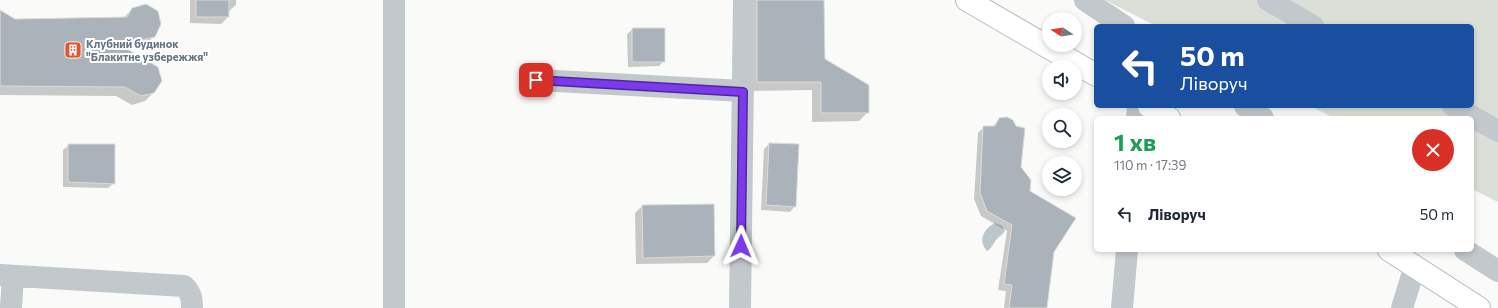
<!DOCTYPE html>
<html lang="uk">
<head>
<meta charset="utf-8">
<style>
  body { margin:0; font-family:Commissioner,sans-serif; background:#f2f2f3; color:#1f2937; height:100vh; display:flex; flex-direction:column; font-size:15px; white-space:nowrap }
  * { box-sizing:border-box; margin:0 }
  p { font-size:13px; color:#747a83 }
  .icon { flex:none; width:22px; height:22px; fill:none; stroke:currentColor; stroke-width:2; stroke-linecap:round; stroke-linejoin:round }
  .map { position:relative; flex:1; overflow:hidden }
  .sheet { position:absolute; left:1094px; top:116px; width:380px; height:136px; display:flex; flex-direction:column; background:#fff; border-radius:6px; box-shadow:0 2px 6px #0003 }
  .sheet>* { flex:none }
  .guide { position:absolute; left:1094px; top:24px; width:380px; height:84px; border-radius:6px; box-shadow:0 2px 6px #0003; background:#1a4fa0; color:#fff; overflow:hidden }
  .needle { width:26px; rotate:282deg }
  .controls { position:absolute; left:1042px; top:12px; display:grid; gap:8px }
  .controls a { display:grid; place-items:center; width:40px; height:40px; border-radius:50%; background:#fff; box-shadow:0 2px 6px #0003; font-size:20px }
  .pin { position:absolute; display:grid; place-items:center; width:34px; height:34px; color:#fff; margin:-17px; border-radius:8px; box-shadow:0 2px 6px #0006 }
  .me { position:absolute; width:44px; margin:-22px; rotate:1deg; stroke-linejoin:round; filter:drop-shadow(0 0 3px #0008) }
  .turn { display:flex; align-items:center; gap:14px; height:84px; padding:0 20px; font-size:18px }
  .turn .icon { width:52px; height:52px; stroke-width:2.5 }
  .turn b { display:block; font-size:28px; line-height:34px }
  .round { display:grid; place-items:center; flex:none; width:42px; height:42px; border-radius:21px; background:#f2f2f3 }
  .summary { display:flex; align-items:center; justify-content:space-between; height:68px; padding:0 20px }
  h1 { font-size:24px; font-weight:700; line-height:30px; color:#1e9e55 }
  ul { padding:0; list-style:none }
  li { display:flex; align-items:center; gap:12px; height:60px; padding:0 20px }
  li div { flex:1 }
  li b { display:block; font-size:15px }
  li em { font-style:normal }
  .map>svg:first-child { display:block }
</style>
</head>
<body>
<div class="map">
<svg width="1498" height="308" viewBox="0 0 1498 308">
  <rect width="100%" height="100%" fill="#fafaf8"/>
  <path fill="#dadfd7" d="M1105,0H1498V202L1472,189V118H1334L1310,106H1472V26H1156Z"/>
  <path fill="#bbc7cb" d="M995,223L1002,226L1005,231C1002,235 1001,235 998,238C993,242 993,248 987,251C978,241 983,229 995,223Z"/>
  <path fill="#0003" d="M190,0H236V5L228,12V17L221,24L190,23Z
    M748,0H823L824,60L868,112L859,121L812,122V90L749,91Z
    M133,9L154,36L145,45L126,50L154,92L145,101L132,105L116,96L0,95V11L15,20L123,18Z
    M633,29L664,61L659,66L628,67L627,34Z
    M1000,119L1054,252L1046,308H1004L1006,291L998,290L1007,231L981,216L974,199L978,133L984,127H992Z
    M769,144L795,206L790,212L761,210L764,149Z
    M69,145L114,183L108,188L63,187V150Z
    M642,206L714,256L707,263L636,264L635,213Z"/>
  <path fill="#aab3b9" stroke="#dcdcda" d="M196,0H229V17H196Z
    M757,0H824L825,59L869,85V113H821V82H757Z
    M146,4L158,11L161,24L155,37L120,45L158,67L162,81L154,93L141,96L125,87L0,86V10L15,19L127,17L132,8Z
    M632,28H665V62H632Z
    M1007,117L1013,120L1016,126L1025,128L1021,167L1031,180L1030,191L1076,218L1054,252L1047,308H1009L1012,285L1004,284L1012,225L987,211L980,193L983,126H995L999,118Z
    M769,143L799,144L796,207L766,205Z
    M68,144H115V184L68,182Z
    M714,204L715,256L643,258L642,205Z"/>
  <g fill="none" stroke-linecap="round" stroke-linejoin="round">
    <g stroke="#b5babe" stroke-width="24">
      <path id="major" d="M967,0L1096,75
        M1149,106L1169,118
        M1389,250L1479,308"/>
    </g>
    <path stroke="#c3c8cc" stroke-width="22" d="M1085,0L1124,26
      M1268,0L1313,26
      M537,80L743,91
      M1245,106L1263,118
      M1453,106L1498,131
      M1137,118L1138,106
      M1465,250L1498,271
      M0,275L184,286C191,293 192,298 192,308
      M11,308L13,276
      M394,308V0
      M740,308L744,0
      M1122,308L1127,250
      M1402,308L1415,266"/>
    <use href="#major" stroke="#fff" stroke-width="22"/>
  </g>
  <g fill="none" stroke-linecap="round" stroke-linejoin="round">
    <g stroke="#51269a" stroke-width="10">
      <path id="route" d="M536,80L743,92L741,246"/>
    </g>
    <use href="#route" stroke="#7c3aed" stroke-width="7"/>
  </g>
  <defs>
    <g id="building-square" transform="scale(0.9)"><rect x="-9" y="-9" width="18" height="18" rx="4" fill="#e4572e" stroke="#fff"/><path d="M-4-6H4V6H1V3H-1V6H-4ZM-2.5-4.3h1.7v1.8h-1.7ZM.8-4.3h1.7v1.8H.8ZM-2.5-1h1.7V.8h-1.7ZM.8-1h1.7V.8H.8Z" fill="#fff"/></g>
  </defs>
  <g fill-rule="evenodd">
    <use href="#building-square" x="73" y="50"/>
  </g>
  <g text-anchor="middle" stroke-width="4" stroke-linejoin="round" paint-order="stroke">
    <g font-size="11" font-weight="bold" fill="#657683" stroke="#fff" text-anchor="start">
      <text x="86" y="48">Клубний будинок<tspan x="86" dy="13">"Блакитне узбережжя"</tspan></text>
    </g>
  </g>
</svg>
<div class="controls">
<a><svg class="needle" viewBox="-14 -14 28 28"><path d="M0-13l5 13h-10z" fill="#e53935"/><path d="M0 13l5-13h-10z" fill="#747a83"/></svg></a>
<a><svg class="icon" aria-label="sound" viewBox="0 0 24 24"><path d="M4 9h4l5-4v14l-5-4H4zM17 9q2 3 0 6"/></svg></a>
<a><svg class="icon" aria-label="search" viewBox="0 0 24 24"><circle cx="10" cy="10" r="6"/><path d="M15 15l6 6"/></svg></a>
<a><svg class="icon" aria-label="layers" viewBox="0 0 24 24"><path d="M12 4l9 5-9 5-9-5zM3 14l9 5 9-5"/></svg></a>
</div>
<div class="pin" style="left:536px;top:80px;background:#d93025"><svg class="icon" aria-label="arrive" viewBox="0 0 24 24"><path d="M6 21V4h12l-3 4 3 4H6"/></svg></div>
<svg class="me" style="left:741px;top:246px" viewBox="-20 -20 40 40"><path d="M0-17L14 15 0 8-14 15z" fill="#7c3aed" stroke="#fff" stroke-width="4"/></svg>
<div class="guide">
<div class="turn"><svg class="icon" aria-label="left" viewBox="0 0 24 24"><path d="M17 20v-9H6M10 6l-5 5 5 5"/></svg><div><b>50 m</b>Ліворуч</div></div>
</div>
<section class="sheet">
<div class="summary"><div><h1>1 хв</h1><p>110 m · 17:39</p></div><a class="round" style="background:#d93025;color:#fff"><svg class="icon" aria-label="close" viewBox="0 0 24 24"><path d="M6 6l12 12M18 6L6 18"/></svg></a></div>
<ul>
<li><svg class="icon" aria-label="left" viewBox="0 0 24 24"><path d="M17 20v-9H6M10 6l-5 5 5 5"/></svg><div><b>Ліворуч</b></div><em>50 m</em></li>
</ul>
</section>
</div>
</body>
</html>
